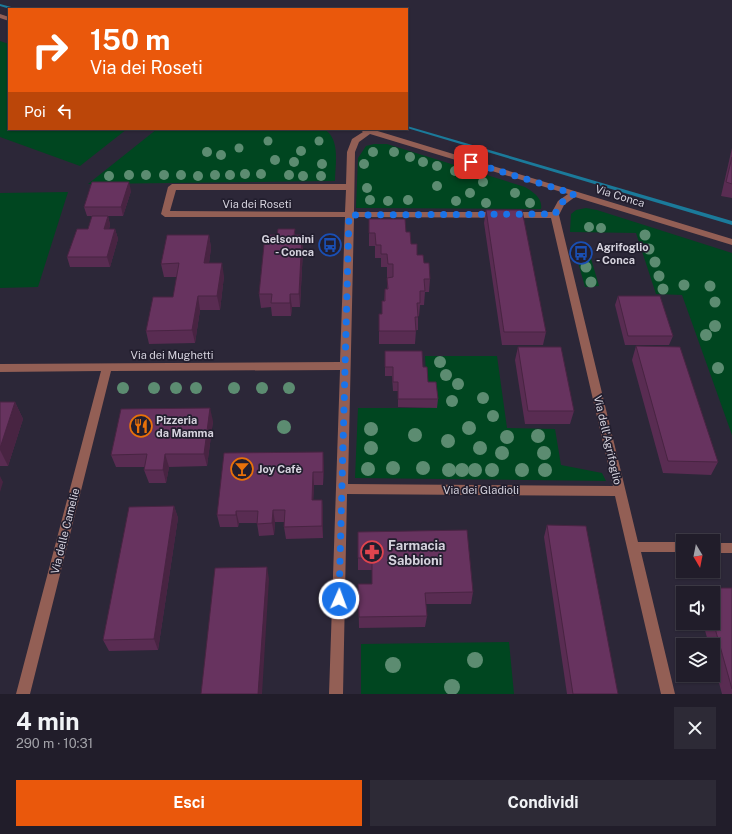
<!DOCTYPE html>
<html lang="it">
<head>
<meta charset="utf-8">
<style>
  body { margin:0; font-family:"Public Sans",sans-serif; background:#2d2a36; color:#f1f3f6; height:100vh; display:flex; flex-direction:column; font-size:15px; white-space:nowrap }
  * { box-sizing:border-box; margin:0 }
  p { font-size:13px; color:#a2a2a8 }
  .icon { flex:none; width:22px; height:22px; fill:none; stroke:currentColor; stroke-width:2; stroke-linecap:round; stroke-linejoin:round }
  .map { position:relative; height:694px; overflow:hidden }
  .drawer { display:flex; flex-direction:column; background:#211d2a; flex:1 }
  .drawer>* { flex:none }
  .banner { position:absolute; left:8px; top:8px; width:400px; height:122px; border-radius:0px; box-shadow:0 1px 3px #0004,0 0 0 1px #3e3b47; background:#ea580c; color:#fff; overflow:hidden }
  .needle { width:26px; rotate:170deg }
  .buttons { position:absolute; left:676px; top:534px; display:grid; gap:8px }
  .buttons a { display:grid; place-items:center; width:44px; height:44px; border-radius:0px; background:#211d2a; box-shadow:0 1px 3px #0004,0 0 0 1px #3e3b47; font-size:20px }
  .pin { position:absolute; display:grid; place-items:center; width:34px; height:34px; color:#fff; margin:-17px; border-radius:8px; box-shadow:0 2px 6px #0006 }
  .me { position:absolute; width:44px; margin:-22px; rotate:2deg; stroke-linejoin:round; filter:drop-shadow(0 0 3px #0008) }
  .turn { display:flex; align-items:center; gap:14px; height:84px; padding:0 16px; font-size:18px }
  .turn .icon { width:52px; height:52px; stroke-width:2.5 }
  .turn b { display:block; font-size:28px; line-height:34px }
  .then { display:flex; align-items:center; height:38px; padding:0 16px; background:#0003; gap:8px; font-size:15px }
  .round { display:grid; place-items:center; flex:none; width:42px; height:42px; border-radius:0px; background:#2d2a36 }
  .headline { display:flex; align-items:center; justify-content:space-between; height:68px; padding:0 16px }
  h1 { font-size:24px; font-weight:700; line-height:30px }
  .primary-button { display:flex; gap:8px; margin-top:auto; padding:8px 16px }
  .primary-button a { flex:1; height:46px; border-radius:0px; background:#ea580c; color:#fff; font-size:16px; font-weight:700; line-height:46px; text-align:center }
  .primary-button a+a { background:#2d2a36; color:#f1f3f6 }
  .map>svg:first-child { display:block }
</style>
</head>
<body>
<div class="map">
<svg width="732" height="694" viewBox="0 0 732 694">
  <rect width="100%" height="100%" fill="#2c2738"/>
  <path fill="#004620" d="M0,41L9,44V129H127L80,166L0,137Z
    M157,129H324C341,139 335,165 335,181L88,184Z
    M374,144H387L525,187C533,192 543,198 541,209L356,208L358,158L366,146Z
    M68,192L38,287L0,288V193Z
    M586,208L597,210L732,253V435L682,295L656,294L636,233L570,232L571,214L576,210Z
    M574,248H588L599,286L585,287Z
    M425,356H497L507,428L555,429L561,465L602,473L606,481L355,478L358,408H428Z
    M509,642L514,694H361V644Z"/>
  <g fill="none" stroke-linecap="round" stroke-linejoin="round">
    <path fill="#1b7a9a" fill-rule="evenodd" d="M0,4L15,8L16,9H10L0,6Z
      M407,126L732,221V225L407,128Z"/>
    <path fill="#935f55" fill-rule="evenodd" d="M0,14L9,17V21L0,18Z
      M359,129H371L732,239V245L575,197L564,205L559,215L638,542H683V552H641L675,694H661L615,496L347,494L343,694H329L340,370L111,371L30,694H16L101,371L0,372V364L340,362L345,217H165L161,214L168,187L172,184H346L347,152L352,139L363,132ZM370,134L568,194L558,201L552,212H354L355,152L359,142ZM176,190H346L345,212L170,211ZM354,217L551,218L613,486L348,484Z
      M713,543H732V553H713Z"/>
  </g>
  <g fill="#5c8c71">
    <circle cx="268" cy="141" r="4.5"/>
    <circle cx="319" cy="141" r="4.5"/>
    <circle cx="239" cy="148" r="4.5"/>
    <circle cx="301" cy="151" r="5"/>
    <circle cx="207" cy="152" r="5"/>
    <circle cx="373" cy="152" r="5"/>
    <circle cx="394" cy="152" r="5"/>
    <circle cx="221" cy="155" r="5"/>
    <circle cx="410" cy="157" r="5"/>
    <circle cx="275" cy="160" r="5"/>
    <circle cx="294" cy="162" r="5"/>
    <circle cx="423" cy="162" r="5"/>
    <circle cx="322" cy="164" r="5"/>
    <circle cx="364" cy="164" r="5"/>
    <circle cx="437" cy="166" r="5"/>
    <circle cx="455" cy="171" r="5"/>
    <circle cx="245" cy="174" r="5"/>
    <circle cx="261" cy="174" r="5"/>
    <circle cx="129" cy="175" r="5"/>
    <circle cx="146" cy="175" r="5"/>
    <circle cx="164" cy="175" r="5"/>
    <circle cx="181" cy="175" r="5"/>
    <circle cx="215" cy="175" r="5"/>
    <circle cx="230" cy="175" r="5"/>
    <circle cx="289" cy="175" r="5"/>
    <circle cx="109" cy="176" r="5"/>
    <circle cx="198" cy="176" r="5"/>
    <circle cx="303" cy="176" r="5"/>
    <circle cx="321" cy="176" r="5"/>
    <circle cx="483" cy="182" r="5"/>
    <circle cx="437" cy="186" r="5"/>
    <circle cx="367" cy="188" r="5"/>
    <circle cx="470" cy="193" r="5"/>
    <circle cx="515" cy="193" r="5"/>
    <circle cx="370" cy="200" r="5"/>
    <circle cx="408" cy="200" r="5"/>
    <circle cx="388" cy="201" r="5"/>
    <circle cx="456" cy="201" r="5"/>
    <circle cx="486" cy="203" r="5"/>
    <circle cx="530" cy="203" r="5"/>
    <circle cx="589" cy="227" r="5"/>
    <circle cx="601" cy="228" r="5"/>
    <circle cx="645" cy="235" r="5.5"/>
    <circle cx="649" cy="249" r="5.5"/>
    <circle cx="655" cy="262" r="5.5"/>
    <circle cx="586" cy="267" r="5.5"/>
    <circle cx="659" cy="276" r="5.5"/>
    <circle cx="591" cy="282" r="5.5"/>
    <circle cx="684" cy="285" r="5.5"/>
    <circle cx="710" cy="286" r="5.5"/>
    <circle cx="663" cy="289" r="5.5"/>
    <circle cx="715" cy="302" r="5.5"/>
    <circle cx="715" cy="326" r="6"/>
    <circle cx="706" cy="335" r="6"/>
    <circle cx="440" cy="362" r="6"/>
    <circle cx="718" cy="368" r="6"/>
    <circle cx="446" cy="375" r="6"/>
    <circle cx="458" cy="384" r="6"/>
    <circle cx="123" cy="388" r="6"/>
    <circle cx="154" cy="388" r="6"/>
    <circle cx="176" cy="388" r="6"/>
    <circle cx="196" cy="388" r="6"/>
    <circle cx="234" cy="388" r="6"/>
    <circle cx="262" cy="388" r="6"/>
    <circle cx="289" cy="388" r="6"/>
    <circle cx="483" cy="398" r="6"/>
    <circle cx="452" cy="401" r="6"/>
    <circle cx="493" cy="416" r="6"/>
    <circle cx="284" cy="427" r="7"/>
    <circle cx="469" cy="428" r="7"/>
    <circle cx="371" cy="429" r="7"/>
    <circle cx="415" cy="435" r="7"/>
    <circle cx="538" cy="436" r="7"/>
    <circle cx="507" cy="437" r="7"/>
    <circle cx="448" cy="441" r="7"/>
    <circle cx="371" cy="448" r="7"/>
    <circle cx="480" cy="448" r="7"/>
    <circle cx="502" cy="453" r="7"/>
    <circle cx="544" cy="453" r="7"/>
    <circle cx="393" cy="468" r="7"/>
    <circle cx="423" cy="468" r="7"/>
    <circle cx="368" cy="469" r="7"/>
    <circle cx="449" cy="470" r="7"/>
    <circle cx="462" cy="470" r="7"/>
    <circle cx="475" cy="470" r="7"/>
    <circle cx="492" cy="470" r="7"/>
    <circle cx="522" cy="470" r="7"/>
    <circle cx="545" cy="470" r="7"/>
    <circle cx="475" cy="660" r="8"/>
    <circle cx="393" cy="665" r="8"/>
    <circle cx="452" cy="687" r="8"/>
  </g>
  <path fill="#592c52" d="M732,148V198L721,196Z
    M131,191L123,216H87L84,207Z
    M486,210L546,332L543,345H502L484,223Z
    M108,216L110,225L109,229H115L118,239L110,267H70L67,257L88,229Z
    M369,219L406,232L411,244L417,255L424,263L430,279L429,292H425L424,305H420L419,316H418V330H416L415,344H379V314H382V301H384L385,289H387V267H381V258H375V246H369Z
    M295,229V235L303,249L300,307H292L291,316H272L271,307L261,308L259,294L277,235Z
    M209,235L211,248L209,263L224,276L220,310H200L195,343L149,344L146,331L173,297L177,277H164L161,264Z
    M618,296L673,336L669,345H625L615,305Z
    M636,346L718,462L711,475L663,473L632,360Z
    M518,347L574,411L570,424H525L515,360Z
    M385,351L423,367L428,382L438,399L437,408L398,407V391H393L392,376H385Z
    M0,402H15L23,419L8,466H0Z
    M213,421L207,466L169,467L166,483H149L144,470L145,467H116L111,455Z
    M324,465L323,485H314L313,500H322L323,512V538L286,539L284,527V522H275L274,535L259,536L257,523H239L238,527H220L217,515Z
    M174,506L178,518L158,650L109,651L103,640Z
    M547,525L618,694H567L544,537Z
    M358,532L473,592L471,604H426L427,616L425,627L359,628L358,584H372V570H358Z
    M704,588H732V694H722L713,660V645H709L703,623H713V593H701Z"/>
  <path fill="#482442" d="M129,182L131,191L123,216L121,207Z
    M108,216L110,225L106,238L104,229Z
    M115,229L118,239L110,267L107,257Z
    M209,235L211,248L207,277L204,263Z
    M302,235L303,249L300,307L299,294Z
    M222,263L224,276L220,310L217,296Z
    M290,294L292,307L291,316L290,303Z
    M198,296L200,310L195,343L192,330Z
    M15,402L23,419L8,466L0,450V448Z
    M210,408L213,421L207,466L204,454Z
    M323,452L324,465L323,485Z
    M165,454L169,467L166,483L163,470Z
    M313,472L314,485L313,512L312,500Z
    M0,476L3,482L0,492Z
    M322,500L323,512V538L322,526Z
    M174,506L178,518L158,650L154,639Z
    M273,510L275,522L274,535L272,523Z
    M236,511L239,523L238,527L236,515Z
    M267,567L269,579L262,694H258Z"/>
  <path fill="#67335f" stroke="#482442" d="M732,157V184L726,182Z
    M92,182H129L121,207H84Z
    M486,210H522L546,332H504Z
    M92,216H108L104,229H115L107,257H67L77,229H88Z
    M369,219H405L406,232H410L411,244H417V255H423L424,263H429L430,279H424L425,291H420V303H417L418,317H415L416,331H379V314H382V301H385V289H388L387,278L393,277V264H388L387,254H381V245H376L375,233H369Z
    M278,229H295L294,235H302L299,294H290V303H271L272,294H259L265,235H277Z
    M167,235H209L204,263H222L217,296H198L192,330L146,331L153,297H173L179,263L161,264Z
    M618,296H660L673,336H628Z
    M636,346L680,347L718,462L668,461Z
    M518,347H561L574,411H528Z
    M385,351H422L423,367H427L428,382H436L438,399H398V382H393V367H385Z
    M0,402H15L0,448Z
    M210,408L204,454H165L163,470H144L147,454L111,455L121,409Z
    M323,452V472H313L312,500H322V526L284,527L285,510H273L272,523L257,524L258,511H236V515H217L224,453Z
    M174,506L154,639L103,640L129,507Z
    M547,525L586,526L618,694H573Z
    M467,530L473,592L425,593L427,616L359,617L358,584H372V558H358V532Z
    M267,567L258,694H201L215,568Z
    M704,588H732V689L713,621V593H705Z"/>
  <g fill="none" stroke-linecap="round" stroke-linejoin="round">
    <path stroke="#1a73e8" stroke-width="7" stroke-dasharray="0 12.6" d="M339,599L349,215L555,214L561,203L574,194L471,162"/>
  </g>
  <defs>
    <g id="bus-ring" transform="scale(1.15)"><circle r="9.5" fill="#221e2e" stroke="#1a4fb4" stroke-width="1.5"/><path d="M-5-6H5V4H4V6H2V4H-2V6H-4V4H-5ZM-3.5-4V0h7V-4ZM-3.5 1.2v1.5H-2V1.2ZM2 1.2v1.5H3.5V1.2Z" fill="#1a4fb4"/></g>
    <g id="restaurant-ring" transform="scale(1.15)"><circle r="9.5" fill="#221e2e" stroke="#e8710a" stroke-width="1.5"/><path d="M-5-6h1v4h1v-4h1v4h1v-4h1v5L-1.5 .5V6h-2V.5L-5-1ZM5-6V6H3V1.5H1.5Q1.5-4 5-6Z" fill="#e8710a"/></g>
    <g id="bar-ring" transform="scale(1.15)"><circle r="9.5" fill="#221e2e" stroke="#e8710a" stroke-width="1.5"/><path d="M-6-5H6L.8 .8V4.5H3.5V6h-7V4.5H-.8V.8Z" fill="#e8710a"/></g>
    <g id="pharmacy-ring" transform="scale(1.15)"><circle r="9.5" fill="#221e2e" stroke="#e0444e" stroke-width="1.5"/><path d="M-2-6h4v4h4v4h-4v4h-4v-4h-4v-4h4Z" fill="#e0444e"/></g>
  </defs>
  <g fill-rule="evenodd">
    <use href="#bus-ring" x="330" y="245"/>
    <use href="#bus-ring" x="581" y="253"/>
    <use href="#restaurant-ring" x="141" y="426"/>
    <use href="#bar-ring" x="242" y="469"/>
    <use href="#pharmacy-ring" x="372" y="552"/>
  </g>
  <g text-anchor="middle" stroke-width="3.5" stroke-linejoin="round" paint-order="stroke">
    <g font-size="11" fill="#d5d2dd" stroke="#221e2e">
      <text transform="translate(620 196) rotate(17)" y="4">Via Conca</text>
      <text x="257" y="208">Via dei Roseti</text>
      <text x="172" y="359">Via dei Mughetti</text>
      <text transform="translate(608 440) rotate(77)" y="4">Via dell'Agrifoglio</text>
      <text x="481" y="494">Via dei Gladioli</text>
      <text transform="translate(65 531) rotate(-76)" y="4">Via delle Camelie</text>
    </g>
    <g font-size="11" font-weight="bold" fill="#d5d2dd" stroke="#221e2e" text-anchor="start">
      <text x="314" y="243" text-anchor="end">Gelsomini<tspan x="314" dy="13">- Conca</tspan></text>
      <text x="596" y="251">Agrifoglio<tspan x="596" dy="13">- Conca</tspan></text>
      <text x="156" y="424">Pizzeria<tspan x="156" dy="13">da Mamma</tspan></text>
      <text x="258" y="473">Joy Cafè</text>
    </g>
    <g font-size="13" font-weight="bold" fill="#d5d2dd" stroke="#221e2e" text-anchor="start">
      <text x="388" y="550">Farmacia<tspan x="388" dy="15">Sabbioni</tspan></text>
    </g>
  </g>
</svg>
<div class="buttons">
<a><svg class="needle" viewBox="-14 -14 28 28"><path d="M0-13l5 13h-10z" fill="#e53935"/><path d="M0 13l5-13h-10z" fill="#a2a2a8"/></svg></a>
<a><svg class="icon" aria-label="sound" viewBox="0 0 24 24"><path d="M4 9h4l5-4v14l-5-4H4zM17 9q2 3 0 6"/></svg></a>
<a><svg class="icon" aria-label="layers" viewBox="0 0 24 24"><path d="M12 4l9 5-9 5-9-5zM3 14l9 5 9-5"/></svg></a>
</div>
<div class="pin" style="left:471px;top:162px;background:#d93025"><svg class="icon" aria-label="arrive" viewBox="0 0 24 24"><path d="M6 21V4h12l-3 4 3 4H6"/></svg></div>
<svg class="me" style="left:339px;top:599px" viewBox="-20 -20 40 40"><circle r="17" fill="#1a73e8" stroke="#fff" stroke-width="3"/><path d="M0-11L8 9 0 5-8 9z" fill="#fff"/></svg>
<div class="banner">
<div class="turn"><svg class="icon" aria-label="right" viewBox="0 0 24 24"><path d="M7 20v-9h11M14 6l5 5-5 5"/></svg><div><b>150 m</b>Via dei Roseti</div></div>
<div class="then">Poi<svg class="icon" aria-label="left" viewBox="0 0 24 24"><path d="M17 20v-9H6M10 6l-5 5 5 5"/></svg></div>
</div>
</div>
<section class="drawer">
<div class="headline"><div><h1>4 min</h1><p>290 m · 10:31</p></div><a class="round"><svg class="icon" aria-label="close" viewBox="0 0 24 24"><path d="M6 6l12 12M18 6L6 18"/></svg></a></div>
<div class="primary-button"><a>Esci</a><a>Condividi</a></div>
</section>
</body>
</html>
